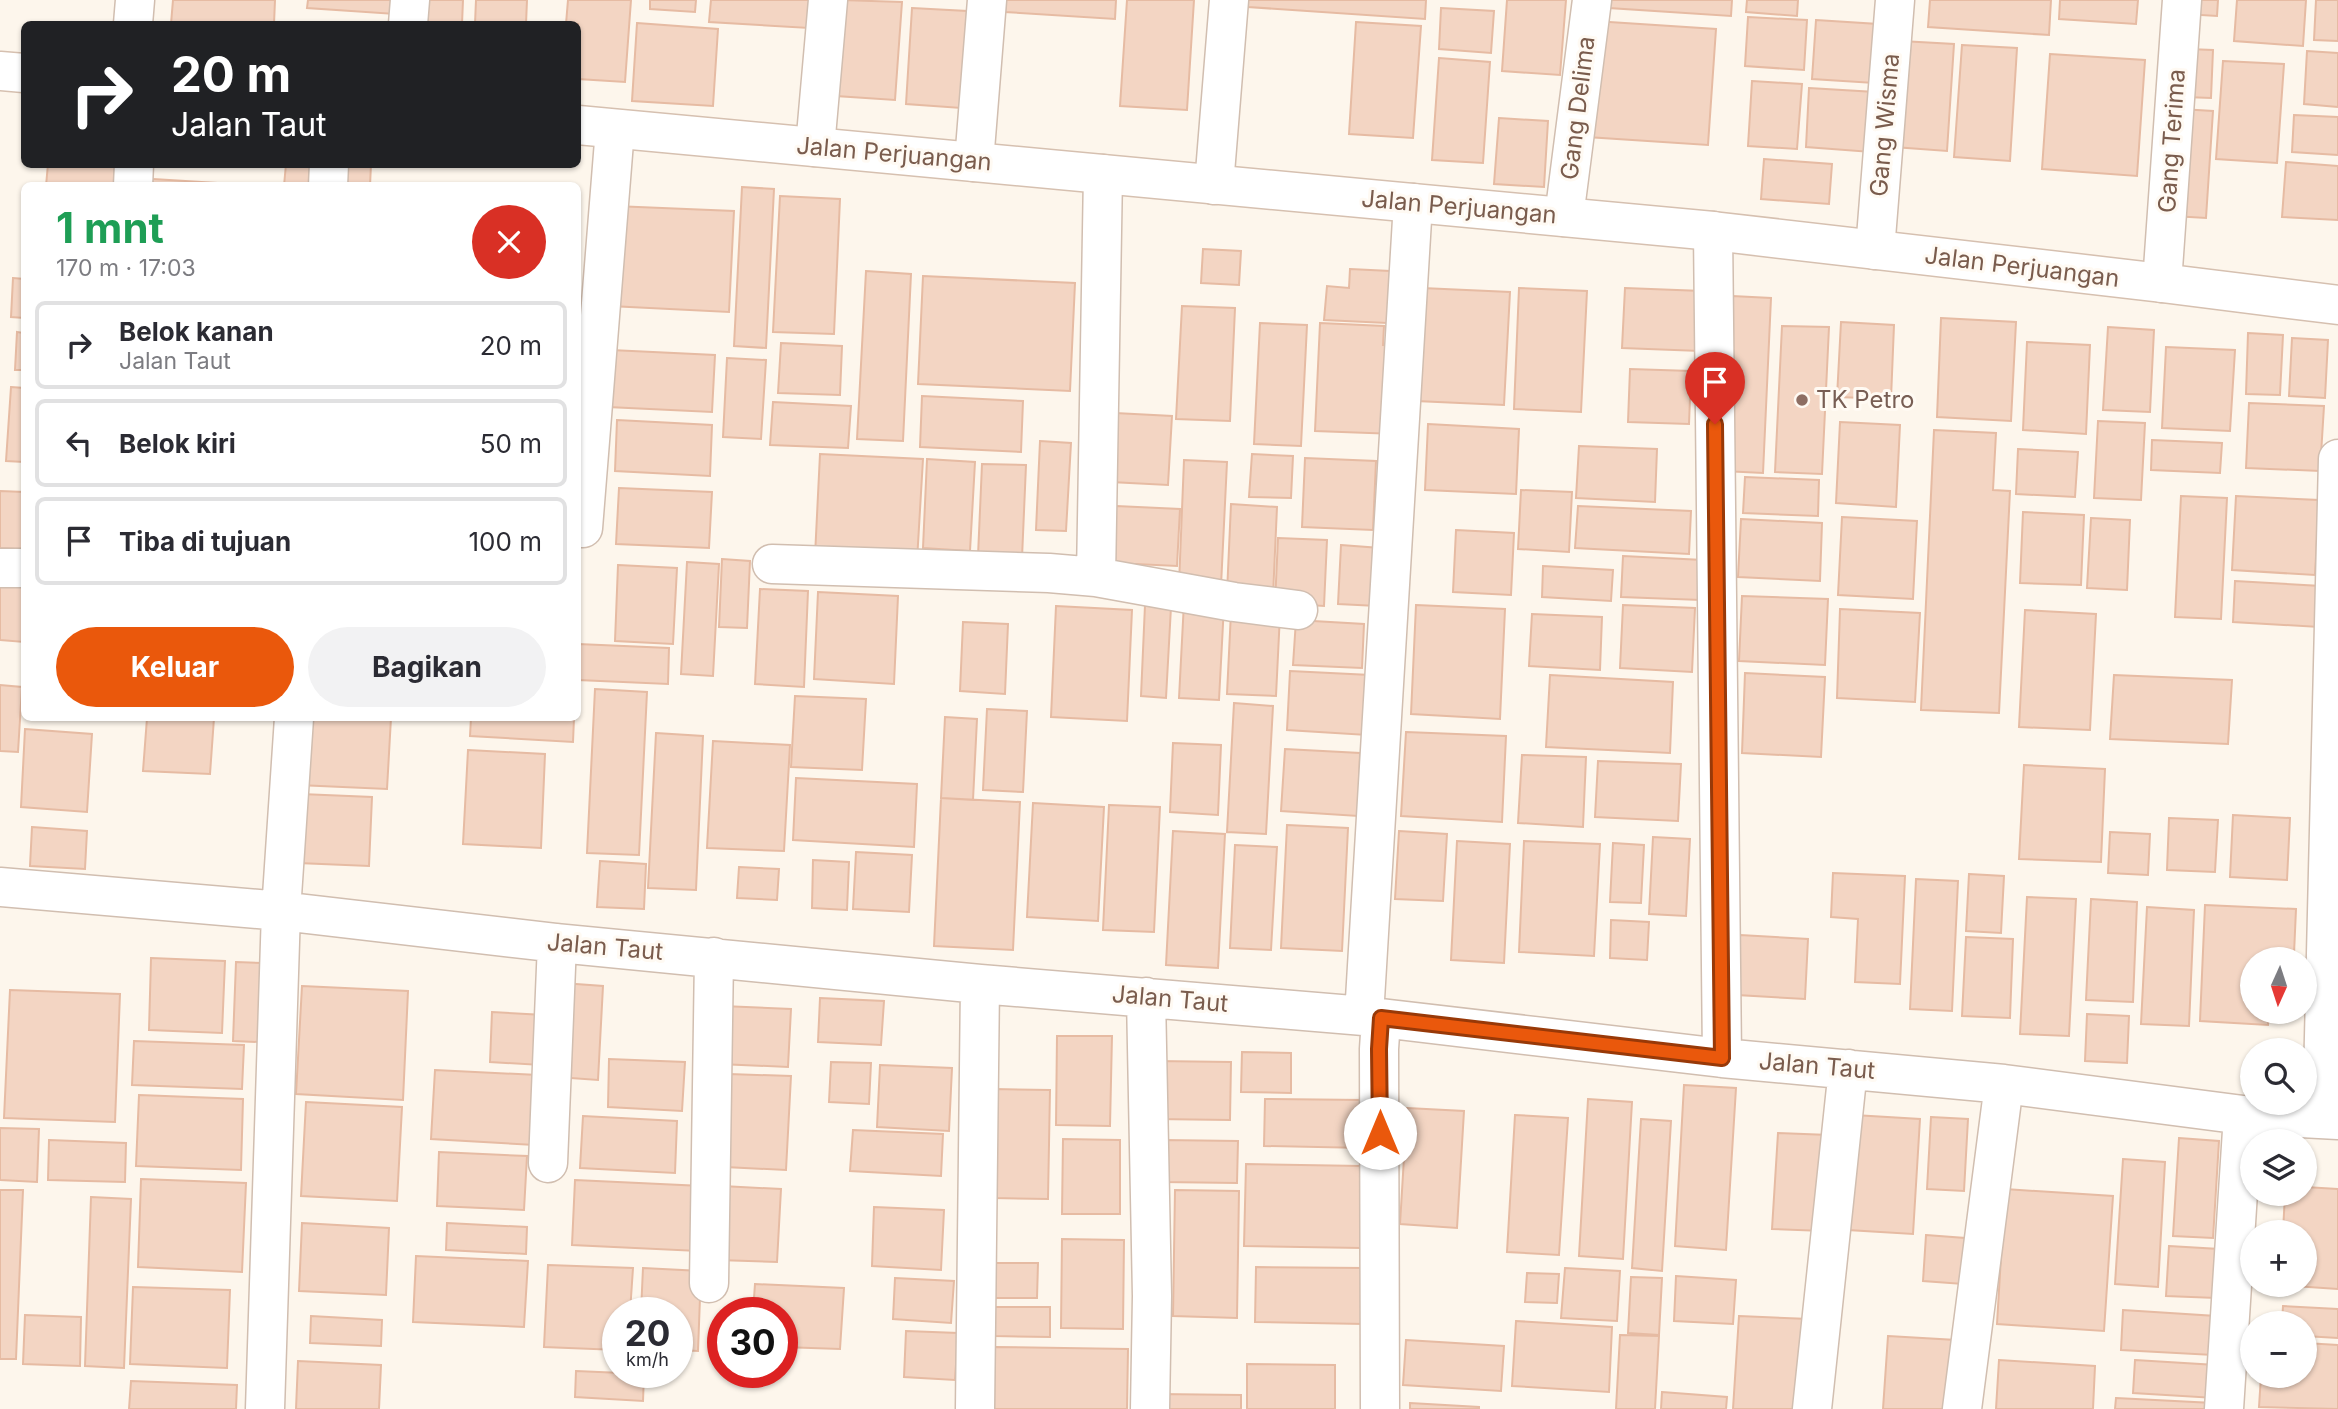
<!DOCTYPE html>
<html lang="id">
<head>
<meta charset="utf-8">
<style>
  body { margin:0; font-family:Inter,sans-serif; background:#f2f2f3; color:#2b2b33; height:100vh; display:flex; flex-direction:column; font-size:26px; white-space:nowrap }
  * { box-sizing:border-box; margin:0 }
  p { font-size:23px; color:#7c7c81 }
  .icon { flex:none; width:38px; height:38px; fill:none; stroke:currentColor; stroke-width:2; stroke-linecap:round; stroke-linejoin:round }
  .map { position:relative; flex:1; overflow:hidden }
  .sheet { position:absolute; left:21px; top:182px; width:560px; height:539px; display:flex; flex-direction:column; background:#fff; border-radius:10px; box-shadow:0 2px 5px #0004 }
  .sheet>* { flex:none }
  .hud { position:absolute; left:21px; top:21px; width:560px; height:147px; border-radius:10px; box-shadow:0 2px 5px #0004; background:#202124; color:#fff; overflow:hidden }
  .needle { width:46px; rotate:183deg }
  .controls { position:absolute; left:2240px; top:947px; display:grid; gap:14px }
  .controls a { display:grid; place-items:center; width:77px; height:77px; border-radius:50%; background:#fff; box-shadow:0 2px 5px #0004; font-size:35px }
  .speed { position:absolute; left:602px; top:1297px; display:flex; gap:14px; font-size:35px; font-weight:700; text-align:center }
  .speed>* { display:grid; place-content:center; width:91px; height:91px; border-radius:50%; background:#fff; box-shadow:0 2px 5px #0004; line-height:1 }
  .speed small { font-size:18px; font-weight:400 }
  .speed .limit { border:10px solid #d22; background:#fff; color:#111 }
  .pin { position:absolute; display:grid; place-items:center; width:60px; height:60px; color:#fff; margin:-72px -30px; border-radius:50% 50% 50% 0; rotate:-45deg; box-shadow:0 0 7px #0007 }
  .pin .icon { rotate:45deg }
  .me { position:absolute; width:77px; margin:-38px; rotate:0deg; stroke-linejoin:round; filter:drop-shadow(0 0 5px #0008) }
  .turn { display:flex; align-items:center; gap:24px; height:147px; padding:0 35px; font-size:32px }
  .turn .icon { width:91px; height:91px; stroke-width:2.5 }
  .turn b { display:block; font-size:49px; line-height:60px }
  .round { display:grid; place-items:center; flex:none; width:74px; height:74px; border-radius:37px; background:#f2f2f3 }
  .overview { display:flex; align-items:center; justify-content:space-between; height:119px; padding:0 35px }
  h1 { font-size:42px; font-weight:700; line-height:52px; color:#1e9e55 }
  .button { display:flex; gap:14px; margin-top:auto; padding:14px 35px }
  .button a { flex:1; height:80px; border-radius:42px; background:#ea580c; color:#fff; font-size:28px; font-weight:700; line-height:80px; text-align:center }
  .button a+a { background:#f2f2f3; color:#2b2b33 }
  ul { padding:0; list-style:none }
  li { display:flex; align-items:center; gap:21px; height:88px; margin:0 14px 10px; padding:0 21px; border:4px solid #e1e1e2; border-radius:10px }
  li div { flex:1 }
  li b { display:block; font-size:26px }
  li em { font-style:normal }
  .map>svg:first-child { display:block }
</style>
</head>
<body>
<div class="map">
<svg width="2338" height="1409" viewBox="0 0 2338 1409">
  <rect width="100%" height="100%" fill="#fdf6ec"/>
  <path fill="#f3d5c3" stroke="#e6bba3" stroke-width="2" d="M173,0H275L274,24H171Z
    M308,0H395V14L307,8Z
    M419,0H463L462,24H417Z
    M476,0H527L526,24H475Z
    M568,0H631L625,82L578,79V24H566Z
    M650,0H696L695,12L650,9Z
    M711,0H810L809,28L709,22Z
    M841,0L902,2L895,100L836,96Z
    M1006,0H1116L1115,19L1005,12Z
    M1127,0H1194L1187,110L1120,106Z
    M1248,0H1426L1425,19L1248,7Z
    M1507,0H1566L1560,75L1502,71Z
    M1610,0H1732L1731,16L1609,8Z
    M1747,0H1798L1797,16L1746,12Z
    M1930,0H2051L2049,35L1928,27Z
    M2060,0H2138L2136,24L2059,19Z
    M2186,0H2218L2217,16L2185,14Z
    M2237,0H2306L2303,46L2234,41Z
    M2316,0H2338V41L2314,40Z
    M912,8L967,11L961,108L906,104Z
    M1441,8L1494,11L1491,53L1439,49Z
    M1748,17L1807,20L1804,70L1745,66Z
    M1816,20L1878,24L1874,83L1812,79Z
    M1594,21L1716,29L1708,145L1587,137Z
    M1356,22L1421,26L1413,138L1349,134Z
    M637,23L718,29L713,106L632,101Z
    M1901,41L1954,44L1947,151L1894,147Z
    M1962,45L2017,48L2010,161L1954,157Z
    M2188,49L2213,50L2211,98L2185,97Z
    M2307,51L2338,53V107L2304,104Z
    M2050,54L2145,60L2137,176L2042,169Z
    M1439,58L1490,62L1483,163L1432,160Z
    M2223,61L2284,64L2277,163L2216,159Z
    M1752,81L1802,84L1797,149L1748,146Z
    M1809,88L1875,92L1871,152L1806,147Z
    M2180,109L2213,111L2206,218L2173,216Z
    M2294,115L2338,117V155L2292,152Z
    M1499,118L1548,121L1544,187L1494,184Z
    M1764,159L1832,164L1829,204L1761,199Z
    M2286,162L2338,166V220L2282,217Z
    M48,164H126L124,186H46Z
    M286,164H323L322,186H284Z
    M339,164H371L370,186H338Z
    M137,178L233,184V186H136Z
    M742,187L774,189L766,348L734,346Z
    M780,196L840,199L834,334L773,332Z
    M614,206L734,211L729,312L610,306Z
    M1203,249L1241,251L1239,285L1201,283Z
    M1350,269L1390,271L1387,323L1324,320L1327,286L1349,288Z
    M866,271L911,274L903,441L857,439Z
    M923,276L1075,283L1070,391L918,384Z
    M13,278L24,279V318L11,317Z
    M1422,288L1510,292L1504,405L1416,401Z
    M1519,288L1587,291L1581,412L1514,409Z
    M1625,288L1702,291L1700,351L1622,348Z
    M1732,296L1771,298L1763,473L1723,471Z
    M1182,306L1235,308L1230,421L1176,419Z
    M1941,318L2016,322L2011,421L1937,417Z
    M1841,322L1894,325L1891,399L1837,397Z
    M1260,323L1307,325L1301,446L1254,444Z
    M1320,323L1384,326L1383,345L1399,346L1396,434L1315,431Z
    M1782,326L1829,327L1822,474L1775,472Z
    M2108,327L2154,330L2150,412L2103,410Z
    M17,332L24,333V370H15Z
    M2248,333L2283,335L2280,395L2246,394Z
    M2292,338L2328,340L2325,398L2289,396Z
    M2027,342L2090,345L2086,434L2023,430Z
    M781,343L842,346L840,395L778,393Z
    M2166,347L2235,350L2230,431L2162,428Z
    M611,350L715,355L712,412L608,407Z
    M727,358L766,360L761,439L723,437Z
    M1630,369L1691,371L1689,424L1628,422Z
    M11,387L24,388V462L6,461Z
    M922,396L1023,401L1021,452L920,447Z
    M773,402L851,406L848,448L770,445Z
    M2249,403L2324,406L2320,471L2246,468Z
    M1115,413L1172,416L1168,485L1111,482Z
    M617,420L712,425L710,476L615,471Z
    M2098,421L2145,423L2141,500L2094,498Z
    M1840,422L1900,425L1896,507L1836,503Z
    M1428,424L1519,429L1516,494L1425,490Z
    M1934,430L1996,433L1993,490L2010,491L1999,713L1921,710Z
    M2152,440L2222,443L2220,473L2151,470Z
    M1040,441L1071,443L1066,531L1036,530Z
    M1579,446L1657,449L1655,502L1576,498Z
    M2018,449L2078,452L2075,497L2016,494Z
    M820,454L923,459L917,561L815,556Z
    M1252,454L1293,456L1291,498L1249,497Z
    M1305,458L1376,461L1373,530L1302,527Z
    M927,459L975,462L970,551L923,548Z
    M1184,460L1227,462L1221,586L1179,584Z
    M982,464L1026,465L1022,558L978,556Z
    M1745,477L1819,480L1818,516L1743,513Z
    M619,488L712,492L709,548L616,544Z
    M1521,490L1572,492L1569,552L1518,549Z
    M0,491L24,492V549L0,548Z
    M2181,496L2227,498L2221,619L2175,617Z
    M2236,496L2319,500L2315,575L2232,570Z
    M1231,504L1277,507L1273,596L1227,593Z
    M1116,506L1180,509L1177,566L1114,563Z
    M1578,506L1691,511L1689,554L1575,548Z
    M2023,512L2084,515L2081,585L2020,583Z
    M1842,517L1917,521L1913,599L1838,595Z
    M2091,518L2130,520L2127,590L2087,588Z
    M1741,519L1822,523L1820,581L1738,577Z
    M1456,530L1514,533L1511,595L1453,592Z
    M1278,538L1327,540L1324,606L1275,603Z
    M1341,545L1380,548L1377,606L1338,604Z
    M1623,556L1703,560L1701,600L1621,597Z
    M722,559L750,561L747,628L719,627Z
    M687,562L719,564L713,676L681,674Z
    M618,565L677,568L673,644L615,641Z
    M1543,566L1613,570L1611,601L1542,597Z
    M2235,581L2321,586L2319,627L2233,622Z
    M0,585L24,586V642L0,640Z
    M760,589L808,591L804,687L755,684Z
    M818,592L898,596L894,684L814,679Z
    M1742,596L1828,599L1825,665L1739,661Z
    M1184,602L1224,605L1219,700L1179,698Z
    M1145,605L1171,607L1166,698L1141,696Z
    M1416,605L1505,609L1500,719L1411,714Z
    M1623,605L1695,608L1692,672L1620,668Z
    M1056,606L1132,610L1127,721L1051,717Z
    M1840,609L1920,613L1915,702L1837,698Z
    M2025,610L2096,614L2090,730L2019,727Z
    M1231,612L1280,614L1276,696L1227,694Z
    M1532,614L1602,617L1600,670L1529,666Z
    M1296,620L1364,624L1362,668L1293,665Z
    M963,622L1008,624L1005,694L960,691Z
    M578,644L669,648L668,684L578,680Z
    M1290,671L1370,675L1367,735L1287,730Z
    M1745,673L1825,677L1821,757L1742,753Z
    M1550,675L1673,682L1670,753L1546,747Z
    M2114,675L2232,680L2228,744L2110,739Z
    M0,685L22,687L18,752L0,751Z
    M595,689L647,692L639,855L587,853Z
    M795,696L866,699L862,770L791,767Z
    M1234,703L1273,706L1266,834L1227,832Z
    M987,709L1027,711L1023,792L983,790Z
    M945,717L977,719L973,800L941,798Z
    M147,718H214L210,774L143,771Z
    M301,718H391L387,789L298,785Z
    M471,718H574L573,742L470,736Z
    M25,729L92,734L87,812L21,807Z
    M1406,732L1506,736L1502,822L1401,816Z
    M656,733L703,736L696,890L648,888Z
    M713,741L790,745L784,851L707,848Z
    M1173,743L1221,745L1218,815L1170,812Z
    M1285,749L1360,753L1358,816L1281,811Z
    M468,750L545,754L541,848L463,844Z
    M1522,755L1586,757L1583,827L1518,823Z
    M1598,761L1681,764L1678,821L1595,817Z
    M2024,765L2105,769L2101,862L2019,859Z
    M796,778L917,784L914,847L793,840Z
    M301,794L372,797L369,866L298,863Z
    M941,798L1020,802L1013,950L934,946Z
    M1033,803L1104,807L1098,921L1027,917Z
    M1109,805L1160,807L1154,932L1103,930Z
    M2233,815L2290,818L2287,880L2230,877Z
    M2169,818L2218,820L2215,872L2167,870Z
    M1287,825L1348,828L1342,951L1281,948Z
    M32,827L87,831L85,869L30,866Z
    M1173,831L1225,834L1218,968L1166,965Z
    M1399,831L1447,834L1443,901L1395,899Z
    M2110,832L2150,834L2148,875L2108,873Z
    M1653,837L1690,839L1686,916L1649,914Z
    M1457,841L1510,844L1504,963L1451,960Z
    M1524,841L1600,844L1594,956L1519,952Z
    M1613,843L1644,845L1641,903L1610,902Z
    M1235,845L1277,847L1271,950L1230,948Z
    M856,852L912,855L909,912L853,909Z
    M813,860L849,862L847,910L812,908Z
    M600,861L646,864L644,909L597,907Z
    M739,867L779,869L777,900L737,898Z
    M1833,873L1905,876L1900,984L1855,982L1858,919L1831,917Z
    M1969,874L2004,876L2001,933L1966,931Z
    M1916,879L1958,881L1952,1011L1910,1009Z
    M2027,897L2076,899L2069,1036L2020,1034Z
    M2091,899L2137,902L2133,1002L2086,1000Z
    M2205,905L2296,909L2294,954L2272,953V959H2252V1012H2269L2268,1025L2200,1021Z
    M2147,907L2194,910L2189,1026L2141,1024Z
    M1611,920L1649,922L1647,960L1610,958Z
    M1740,935L1808,939L1805,999L1737,995Z
    M1966,937L2013,939L2010,1018L1962,1016Z
    M151,958L225,961L222,1033L149,1030Z
    M236,962L262,963L259,1042L233,1041Z
    M562,983L603,986L598,1080L557,1077Z
    M302,986L408,991L403,1100L296,1094Z
    M10,990L120,994L115,1122L4,1118Z
    M820,998L884,1001L881,1045L818,1042Z
    M722,1006L791,1009L788,1067L719,1064Z
    M492,1012L544,1015L541,1065L490,1062Z
    M2087,1014L2129,1016L2127,1063L2085,1061Z
    M1057,1036H1112L1110,1126L1056,1125Z
    M134,1041L244,1045L242,1089L132,1085Z
    M1242,1052L1291,1053V1093L1241,1092Z
    M609,1059L685,1062L682,1111L608,1107Z
    M1156,1061L1231,1062L1230,1120L1155,1119Z
    M831,1062L871,1063L869,1104L829,1102Z
    M880,1065L952,1068L949,1131L877,1127Z
    M435,1070L538,1075L534,1145L431,1139Z
    M729,1074L791,1076L786,1170L725,1167Z
    M1684,1085L1736,1088L1726,1250L1675,1246Z
    M994,1089L1050,1090L1048,1199L993,1198Z
    M139,1095L243,1099L241,1170L136,1166Z
    M1265,1099L1365,1100V1148L1264,1146Z
    M1588,1099L1632,1102L1623,1259L1579,1256Z
    M306,1102L402,1107L397,1201L301,1196Z
    M1407,1108L1464,1111L1457,1228L1400,1224Z
    M1515,1115L1568,1118L1559,1255L1507,1252Z
    M1854,1115L1920,1119L1913,1234L1848,1230Z
    M583,1116L677,1121L675,1173L580,1168Z
    M1931,1117L1968,1119L1964,1191L1927,1189Z
    M1641,1119L1671,1121L1662,1271L1632,1268Z
    M0,1128L39,1129L37,1182L0,1180Z
    M853,1130L943,1134L941,1176L850,1171Z
    M1778,1133L1829,1135L1823,1231L1772,1229Z
    M2179,1138L2219,1141L2213,1238L2173,1236Z
    M1063,1139L1120,1140V1214H1062Z
    M49,1140L126,1143L125,1182L48,1180Z
    M1163,1140L1238,1141L1237,1183L1162,1182Z
    M439,1152L527,1156L524,1210L437,1206Z
    M2123,1159L2165,1162L2158,1287L2115,1284Z
    M1246,1164L1362,1166V1248L1244,1246Z
    M141,1179L246,1183L242,1272L138,1267Z
    M575,1180L702,1186L698,1251L572,1245Z
    M722,1186L781,1189L777,1262L718,1260Z
    M2305,1187L2338,1189V1289L2280,1285L2305,1284V1232H2283L2285,1194H2305Z
    M2005,1189L2113,1196L2104,1331L1997,1324Z
    M0,1190H23L16,1359H0Z
    M1175,1190L1239,1191L1237,1318L1173,1316Z
    M91,1197L131,1199L124,1368L85,1366Z
    M874,1207L944,1210L941,1270L872,1266Z
    M302,1223L389,1228L386,1295L299,1291Z
    M447,1223L527,1227L526,1254L446,1250Z
    M1926,1235L1965,1238L1963,1284L1923,1281Z
    M1062,1239L1124,1240L1123,1329L1061,1328Z
    M2169,1246L2219,1249L2216,1298L2166,1296Z
    M416,1256L528,1261L524,1327L413,1322Z
    M996,1263H1038L1037,1298H995Z
    M548,1265L633,1268L630,1312H618V1350L544,1347Z
    M1256,1267L1365,1268L1364,1324L1255,1322Z
    M643,1268L701,1271L698,1351L677,1350V1312H641Z
    M1565,1268L1620,1271L1617,1321L1561,1318Z
    M1527,1273L1559,1274L1557,1303L1525,1302Z
    M1676,1276L1736,1280L1733,1324L1674,1321Z
    M1631,1277L1662,1278L1659,1335L1628,1333Z
    M895,1278L954,1281L951,1323L893,1319Z
    M755,1284L844,1288L840,1349L782,1347V1312H753Z
    M133,1287L230,1290L227,1368L130,1364Z
    M2283,1306L2338,1309V1338L2305,1336V1323H2282Z
    M995,1307H1050V1337L995,1336Z
    M2123,1310L2216,1316L2213,1355L2121,1350Z
    M25,1315L81,1317L80,1366L23,1364Z
    M311,1316L382,1320L381,1346L310,1343Z
    M1739,1316L1809,1319L1804,1409H1733Z
    M1516,1321L1612,1327L1609,1392L1512,1386Z
    M906,1331L958,1333L955,1380L904,1377Z
    M1620,1335L1659,1336L1655,1409H1616Z
    M1888,1336L1956,1340L1952,1409H1883Z
    M1406,1340L1504,1346L1501,1391L1403,1385Z
    M2305,1343L2338,1345V1409L2259,1407L2261,1376H2305Z
    M995,1347L1128,1349L1127,1409H994Z
    M1999,1360L2095,1366L2093,1409H1996Z
    M2135,1360L2216,1365L2215,1398L2133,1393Z
    M298,1361L381,1365L379,1409H296Z
    M1247,1364L1335,1365V1409H1247Z
    M576,1371L644,1374L643,1401L575,1397Z
    M131,1381L237,1385L236,1409H129Z
    M1662,1392L1727,1397L1726,1409H1661Z
    M1159,1394L1241,1395V1409H1159Z
    M2116,1398L2213,1403V1409H2115Z
    M1410,1403L1479,1407V1409H1410Z"/>
  <g fill="none" stroke-linecap="round" stroke-linejoin="round">
    <g stroke="#d1beb0" stroke-width="41">
      <path id="street" d="M133,24L135,0
        M408,24L410,0
        M815,147L828,0
        M974,162L987,0
        M1214,185L1229,0
        M133,186L134,164
        M328,186L329,164
        M1564,217L1592,0
        M1713,231L1722,1058
        M1875,250L1895,0
        M2162,283L2182,0
        M583,528L615,129
        M772,564L1049,573L1096,577L1103,174
        M0,568H24
        M1096,577L1234,602L1298,610
        M0,887L281,911L557,943L980,984L1364,1016L1722,1058L2004,1084L2243,1115L2338,1120
        M1146,997L1152,1296L1150,1409
        M1364,1016L1413,203
        M2322,1119L2338,459
        M548,1163L557,943
        M709,1283L714,957
        M265,1409L281,911L294,718
        M975,1409L980,984
        M1380,1409L1379,1049L1381,1019
        M1812,1409L1848,1069
        M1962,1409L2004,1084
        M2224,1409L2243,1115"/>
    </g>
    <g stroke="#d6c0b0" stroke-width="41">
      <path id="secondary" d="M0,71L24,73
        M578,125L1713,231L2162,283L2338,305"/>
    </g>
    <use href="#street" stroke="#fff" stroke-width="38"/>
    <use href="#secondary" stroke="#fff" stroke-width="38"/>
  </g>
  <g fill="none" stroke-linecap="round" stroke-linejoin="round">
    <g stroke="#983908" stroke-width="18">
      <path id="route" d="M1380,1133L1379,1049L1381,1018L1722,1058L1715,424"/>
    </g>
    <use href="#route" stroke="#ea580c" stroke-width="12"/>
  </g>
  <circle fill="#8d6e63" stroke="#fffaf3" stroke-width="2.5" cx="1802" cy="400" r="7"/>
  <g text-anchor="middle" stroke-width="6" stroke-linejoin="round" paint-order="stroke">
    <g font-size="24" fill="#7a5c4d" stroke="#fffaf3">
      <text transform="translate(1578 108) rotate(-83)" y="8">Gang Delima</text>
      <text transform="translate(1885 125) rotate(-85)" y="8">Gang Wisma</text>
      <text transform="translate(2172 141) rotate(-86)" y="8">Gang Terima</text>
      <text transform="translate(894 154) rotate(5)" y="8">Jalan Perjuangan</text>
      <text transform="translate(1459 207) rotate(5)" y="8">Jalan Perjuangan</text>
      <text transform="translate(2022 267) rotate(7)" y="8">Jalan Perjuangan</text>
      <text transform="translate(605 947) rotate(5)" y="8">Jalan Taut</text>
      <text transform="translate(1170 999) rotate(5)" y="8">Jalan Taut</text>
      <text transform="translate(1817 1066) rotate(5)" y="8">Jalan Taut</text>
    </g>
    <g font-size="24" fill="#785e54" stroke="#fffaf3" text-anchor="start">
      <text x="1816" y="408">TK Petro</text>
    </g>
  </g>
</svg>
<div class="controls">
<a><svg class="needle" viewBox="-14 -14 28 28"><path d="M0-13l5 13h-10z" fill="#e53935"/><path d="M0 13l5-13h-10z" fill="#7c7c81"/></svg></a>
<a><svg class="icon" aria-label="search" viewBox="0 0 24 24"><circle cx="10" cy="10" r="6"/><path d="M15 15l6 6"/></svg></a>
<a><svg class="icon" aria-label="layers" viewBox="0 0 24 24"><path d="M12 4l9 5-9 5-9-5zM3 14l9 5 9-5"/></svg></a>
<a>+</a>
<a>−</a>
</div>
<div class="speed"><div>20<small>km/h</small></div><div class="limit">30</div></div>
<div class="pin" style="left:1715px;top:424px;background:#d93025"><svg class="icon" aria-label="arrive" viewBox="0 0 24 24"><path d="M6 21V4h12l-3 4 3 4H6"/></svg></div>
<svg class="me" style="left:1380px;top:1133px" viewBox="-20 -20 40 40"><circle r="19" fill="#fff"/><path d="M0-13L10 11 0 6-10 11z" fill="#ea580c"/></svg>
<div class="hud">
<div class="turn"><svg class="icon" aria-label="right" viewBox="0 0 24 24"><path d="M7 20v-9h11M14 6l5 5-5 5"/></svg><div><b>20 m</b>Jalan Taut</div></div>
</div>
<section class="sheet">
<div class="overview"><div><h1>1 mnt</h1><p>170 m · 17:03</p></div><a class="round" style="background:#d93025;color:#fff"><svg class="icon" aria-label="close" viewBox="0 0 24 24"><path d="M6 6l12 12M18 6L6 18"/></svg></a></div>
<ul>
<li><svg class="icon" aria-label="right" viewBox="0 0 24 24"><path d="M7 20v-9h11M14 6l5 5-5 5"/></svg><div><b>Belok kanan</b><p>Jalan Taut</p></div><em>20 m</em></li>
<li><svg class="icon" aria-label="left" viewBox="0 0 24 24"><path d="M17 20v-9H6M10 6l-5 5 5 5"/></svg><div><b>Belok kiri</b></div><em>50 m</em></li>
<li><svg class="icon" aria-label="arrive" viewBox="0 0 24 24"><path d="M6 21V4h12l-3 4 3 4H6"/></svg><div><b>Tiba di tujuan</b></div><em>100 m</em></li>
</ul>
<div class="button"><a>Keluar</a><a>Bagikan</a></div>
</section>
</div>
</body>
</html>
